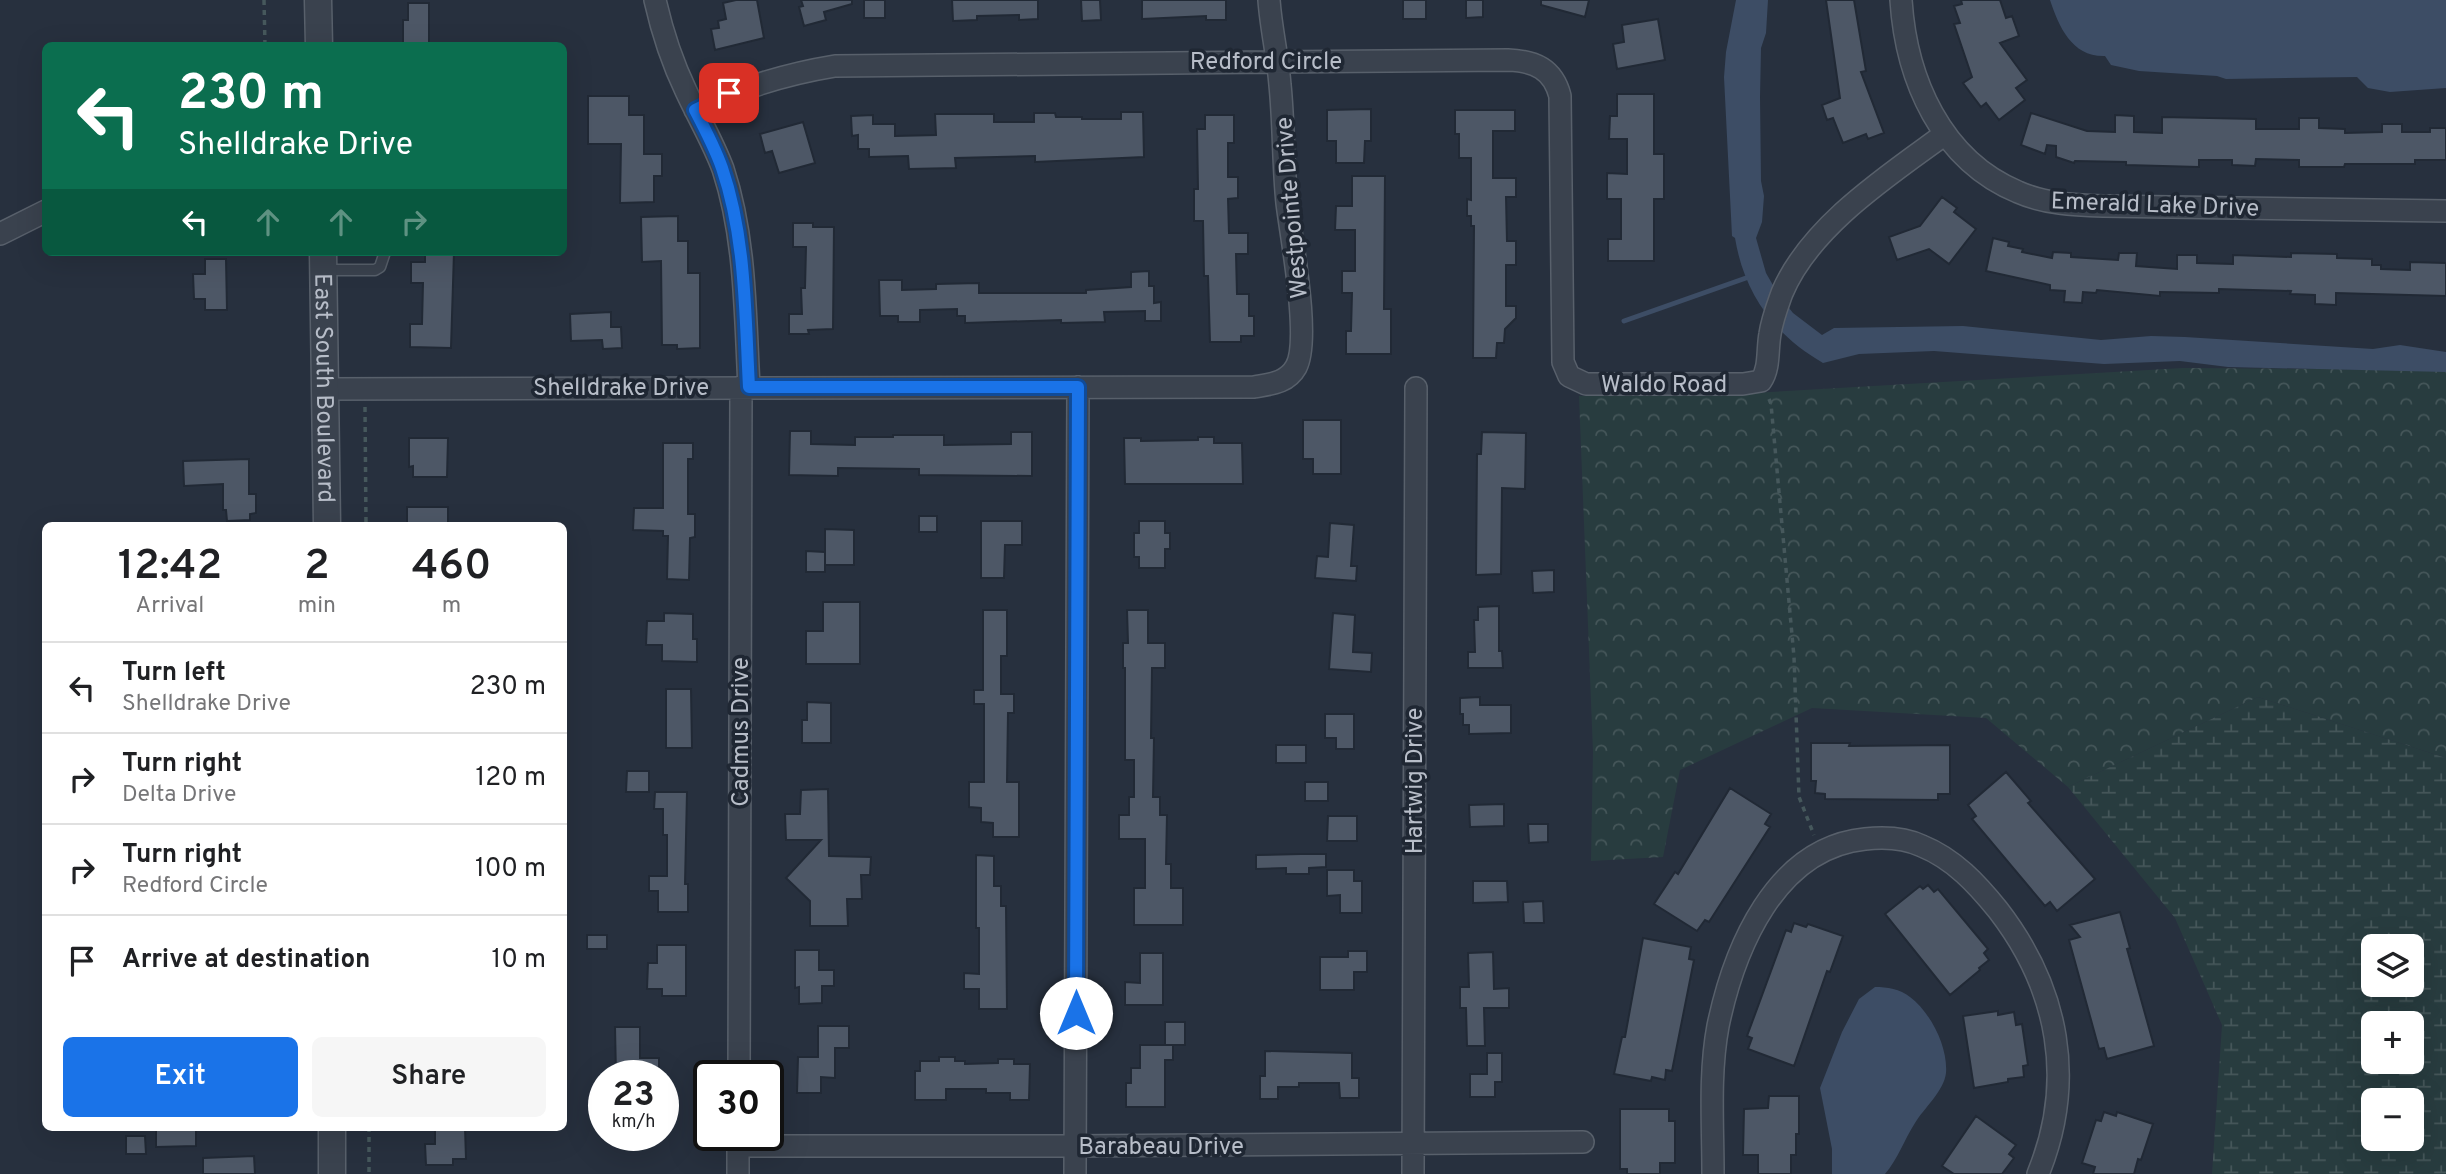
<!DOCTYPE html>
<html lang="en">
<head>
<meta charset="utf-8">
<style>
  body { margin:0; font-family:Overpass,sans-serif; background:#f6f6f6; color:#202124; height:100vh; display:flex; flex-direction:column; font-size:26px; white-space:nowrap }
  * { box-sizing:border-box; margin:0 }
  p { font-size:23px; color:#757577 }
  .icon { flex:none; width:38px; height:38px; fill:none; stroke:currentColor; stroke-width:2; stroke-linecap:round; stroke-linejoin:round }
  .map { position:relative; flex:1; overflow:hidden }
  .sheet { position:absolute; left:42px; top:522px; width:525px; height:609px; display:flex; flex-direction:column; background:#fff; border-radius:10px; box-shadow:0 7px 28px #0002 }
  .sheet>* { flex:none }
  .top-card { position:absolute; left:42px; top:42px; width:525px; height:214px; border-radius:10px; box-shadow:0 7px 28px #0002; background:#0b6e4f; color:#fff; overflow:hidden }
  .tools { position:absolute; left:2361px; top:934px; display:grid; gap:14px }
  .tools a { display:grid; place-items:center; width:63px; height:63px; border-radius:10px; background:#fff; box-shadow:0 7px 28px #0002; font-size:35px }
  .speed { position:absolute; left:588px; top:1060px; display:flex; gap:14px; font-size:35px; font-weight:700; text-align:center }
  .speed>* { display:grid; place-content:center; width:91px; height:91px; border-radius:50%; background:#fff; box-shadow:0 7px 28px #0002; line-height:1 }
  .speed small { font-size:18px; font-weight:400 }
  .speed .limit { border:4px solid #111; border-radius:10px; background:#fff; color:#111 }
  .pin { position:absolute; display:grid; place-items:center; width:60px; height:60px; color:#fff; margin:-30px; border-radius:14px; box-shadow:0 4px 10px #0006 }
  .me { position:absolute; width:77px; margin:-38px; rotate:0deg; stroke-linejoin:round; filter:drop-shadow(0 0 5px #0008) }
  .turn { display:flex; align-items:center; gap:24px; height:147px; padding:0 21px; font-size:32px }
  .turn .icon { width:91px; height:91px; stroke-width:2.5 }
  .turn b { display:block; font-size:49px; line-height:60px }
  .lanes { display:flex; align-items:center; height:66px; padding:0 21px; background:#0003; justify-content:center; gap:35px; direction:ltr }
  .lanes .off { opacity:.35 }
  .eta { display:flex; justify-content:space-evenly; align-items:center; height:119px; text-align:center }
  .eta b { font-size:42px; font-weight:600; line-height:49px }
  .action { display:flex; gap:14px; margin-top:auto; padding:14px 21px }
  .action a { flex:1; height:80px; border-radius:10px; background:#1a73e8; color:#fff; font-size:28px; font-weight:600; line-height:80px; text-align:center }
  .action a+a { background:#f6f6f6; color:#202124 }
  ul { padding:0; list-style:none }
  li { display:flex; align-items:center; gap:21px; height:91px; padding:0 21px; border-top:2px solid #e0e0e0 }
  li div { flex:1 }
  li b { display:block; font-size:26px }
  li em { font-style:normal }
  .map>svg:first-child { display:block }
</style>
</head>
<body>
<div class="map">
<svg width="2446" height="1174" viewBox="0 0 2446 1174">
  <defs>
    <pattern id="forest-crowns" width="20" height="18" patternUnits="userSpaceOnUse" patternTransform="scale(1.75)"><rect width="20" height="18" fill="#283c3f"/><path d="M2 6a3 3 0 1 1 6 0M12 15a3 3 0 1 1 6 0" fill="none" stroke="#455659"/></pattern>
    <pattern id="wetland-marsh" width="20" height="14" patternUnits="userSpaceOnUse" patternTransform="scale(1.75)"><rect width="20" height="14" fill="#283c3f"/><path d="M1 5h8M5 5V1M11 12h8M15 12V8" fill="none" stroke="#455659"/></pattern>
  </defs>
  <rect width="100%" height="100%" fill="#27303e"/>
  <path fill="url(#forest-crowns)" d="M2183,368L2446,370V758L2258,697L2068,787L1986,718L1812,708L1680,770L1663,857L1591,861L1593,752L1579,396L1752,393Z"/>
  <path fill="url(#wetland-marsh)" fill-rule="evenodd" d="M2258,697L2446,758V1174H2212L2222,1025L2175,918L2068,787ZM2373,947H2412V985H2373ZM2373,1024H2412V1062H2373ZM2373,1101H2412V1139H2373Z"/>
  <path fill="#3d4d65" d="M1736,0H1768L1766,33L1761,48L1760,97L1761,181L1764,196L1762,222L1756,238L1766,273L1778,294L1793,313L1822,335L1834,328L1963,326L2101,340L2151,336L2185,337L2373,349L2400,345L2446,352V372L2228,367L2180,361L2104,364L1934,351L1859,354L1823,363C1774,335 1744,293 1735,238L1732,236L1724,77L1726,52Z
    M2050,0H2446V88L2390,92L2368,88L2357,77L2226,79L2217,76L2139,71L2111,65L2105,56C2072,57 2059,27 2050,0Z
    M1875,987C1887,987 1900,989 1910,997C1931,1013 1948,1047 1946,1073C1944,1091 1924,1108 1915,1123C1904,1140 1898,1159 1885,1174H1832V1149L1820,1088L1842,1032L1859,999Z"/>
  <g fill="none" stroke-linecap="round" stroke-linejoin="round">
    <path stroke="#3d4d65" stroke-width="5" d="M1624,321L1746,278"/>
  </g>
  <path fill="#4d5766" stroke="#212935" stroke-width="2" d="M736,0H757L764,38L715,50L711,29L719,28L718,21L726,19L723,3Z
    M801,0H852V4L824,12L826,20L804,26L799,7L803,6Z
    M864,0H885V18H864Z
    M952,0H1038V19L1019,20V15L977,16V20L953,21Z
    M1081,0H1100L1101,20L1082,21Z
    M1142,0H1226V20H1206V16L1142,19Z
    M1403,0H1426V19H1403Z
    M1466,0H1483V17L1466,18Z
    M1541,0H1589L1585,17L1541,5Z
    M1826,0H1854L1866,71L1861,72L1884,133L1868,139L1866,134L1843,143L1833,118L1827,120L1822,105L1840,98Z
    M1961,0H2000L2006,18L2012,16L2019,36L2000,43L2027,80L2016,88L2025,100L1999,120L1986,103L1981,107L1963,83L1972,77L1954,24L1960,23L1954,6L1962,4Z
    M408,3H429V46H403V20H408Z
    M1658,19L1665,60L1617,69L1613,44L1624,42L1622,25Z
    M1617,94H1654V154H1664V199H1654V261H1608V239H1621V199H1607V173L1627,174V139H1609L1610,116H1617Z
    M588,96H629V115H644V154H662V176H654V202L620,203L621,144H588Z
    M1371,109V141H1365L1364,163H1336V141H1327V110Z
    M1455,110H1515V131H1493V178H1516V197H1506L1507,241H1516V265H1506V306H1516V318L1505,329L1504,343H1497L1496,358H1473L1474,226H1471V216H1467V199L1471,200V158H1459V134H1455Z
    M1121,112H1143L1144,157L1035,162V156L955,158L956,168L909,169L908,156L869,157V149H858V135L852,136L851,116L873,115V124H895V136L936,135L935,114H994V122H1034V113H1055L1056,117H1082V119H1121Z
    M2031,113L2087,131L2115,132V115L2134,116V132L2162,133V117L2256,119V129H2299V118H2319V128L2345,129V133L2382,132V124H2402V132H2430V128H2446V160H2415V164H2345L2344,167H2299V160L2256,159L2255,166L2232,165V160H2199V167L2126,165V162L2075,161L2074,163L2056,157V146L2047,145L2045,154L2021,145Z
    M1205,115H1234V143H1228V177H1238V198L1228,199L1229,233H1248V254H1236L1237,294H1249V316H1254V336H1241V342H1210L1208,276H1204L1203,221H1194V189H1198L1197,129H1205Z
    M803,122L815,163L779,173L772,151L765,153L760,134Z
    M1352,176H1385L1384,309H1391V354H1346V331H1351L1352,293H1342V271H1355V230H1335L1336,206H1352Z
    M1942,197L1957,208L1954,212L1976,229L1949,264L1929,249L1897,260L1889,237L1920,226Z
    M678,216V241H688V273H700V348L677,349V345H662L661,261L642,262L641,217Z
    M793,223H813V227H834L833,329L808,330L809,334H789V314H802L801,288H805L806,247H793Z
    M1993,238L2009,242L2008,246L2023,249L2022,252L2052,258L2053,252L2071,253V257L2118,260L2119,253H2137L2136,266L2177,269V255H2197V263L2233,264V255L2291,257V253L2337,254V258L2372,259V265H2381V269L2410,270V262L2446,263V296L2336,293V305L2315,304V295L2290,294L2291,291L2219,289V293L2160,292V296L2097,290L2096,293L2083,292L2082,303L2064,302L2065,291L2050,290V285L1986,271Z
    M425,252H454L451,348L410,347V324H422L423,283H411V262H425Z
    M205,259H226L227,310H205V299H194L193,274H205Z
    M1149,271V286H1154V303L1161,302V321H1145V311L1104,312L1105,322L1061,323V320L965,323V316H957V309L920,310V322H898V316H880L879,280H902V290L936,289V284L979,283V293H1086V290L1131,287V272Z
    M611,312V327H621L622,348L603,349L602,340L571,341L570,314Z
    M1303,420H1341V474H1313V459H1303Z
    M790,431H811V444L855,445V437H893V435H944V445L1011,444V432H1032V476L919,475V469L838,468V476L789,475Z
    M1482,432L1526,433L1525,489L1502,488L1501,574L1476,575L1477,454H1481Z
    M1198,437H1214V443H1242L1243,484H1125L1124,438H1141V441L1198,440Z
    M409,438H448L447,477H413V466L409,467Z
    M663,443H693V459H688V514H695V537L690,538L689,580L667,579L668,536H663V531L633,530L634,508H663Z
    M249,459V494H256V513L250,514V520L227,521L226,510H223V484L184,486L183,461Z
    M407,507H448V525H407Z
    M919,516H937V532H919Z
    M981,521H1022V545H1005L1004,578H981Z
    M1139,521H1165V533H1170V549H1165V568H1139V557H1134V533H1139Z
    M1330,523L1354,525L1351,566H1357L1356,581L1315,578L1317,556L1328,557Z
    M825,529L854,530V565H825Z
    M806,551L825,552V572H806Z
    M1554,570V592L1533,593L1532,571Z
    M823,602H860V664H806V631H823Z
    M1499,606V651H1502L1503,668H1468V652H1475L1474,620H1478V607Z
    M983,610H1007V656H1001V694H1014V713H1008L1007,782H1019V837H993V823L981,822V808L969,807V782H984V704H974V690H983Z
    M1127,610H1148V643H1165V668H1152L1151,738H1154L1153,797H1160V815H1167L1166,864H1171V888H1183V925H1134V888H1145V839H1119V815H1129V797H1134V760H1125V668H1123V643H1128Z
    M664,613L693,614V639H697V662L662,661V645H646L647,621H664Z
    M1333,613L1355,615L1353,652L1372,653L1371,672L1329,669Z
    M666,689H691L692,748H666Z
    M1480,697V705H1511V733L1469,734V725H1463V714H1460V698Z
    M807,702L831,703V743H802V720H807Z
    M1325,714H1354V749H1336V738H1325Z
    M1811,743H1850L1849,746L1950,745V794H1938V800L1825,799V794L1815,793L1816,781H1811Z
    M1276,745H1306V763H1276Z
    M627,771H649V792H626Z
    M2006,772L2031,801L2028,803L2095,879L2057,911L2050,902L2045,906L1972,819L1976,816L1968,805Z
    M1305,782H1328V801H1305Z
    M1730,788L1771,814L1765,824L1770,827L1709,922L1705,920L1697,931L1654,904L1675,872L1678,874Z
    M828,789L829,856L871,857L870,875H861L862,899H847L848,926H810V901L786,878L821,840H786L785,814H800L801,790Z
    M655,792H687L685,884H688V912H658V891H649V876H667V835H663V809H654Z
    M1504,804V826L1470,827L1469,805Z
    M1328,816H1357V841H1327Z
    M1528,824H1548V842L1529,843Z
    M1301,854H1326V867L1309,868V874H1286V868L1256,869V855Z
    M976,855L994,856V886H1001V906H1006L1007,1009H979V989H964V973L979,974V928H976Z
    M1327,870H1354V881H1362V913H1340V895L1327,896Z
    M1473,881H1507L1508,902L1473,903Z
    M1928,885L1934,892L1938,889L1988,949L1984,953L1989,960L1979,968L1980,970L1950,995L1885,914L1920,886L1923,889Z
    M1543,901L1544,923H1524L1523,902Z
    M2120,912L2130,948L2127,949L2154,1046L2107,1059L2104,1048L2099,1049L2069,940L2080,937L2070,925Z
    M1794,923L1806,927L1808,924L1843,936L1830,972L1827,971L1794,1066L1748,1049L1752,1038L1747,1036L1786,930L1791,932Z
    M587,935H607V949H587Z
    M1643,938L1691,947L1689,959L1694,960L1672,1071L1666,1070L1665,1080L1652,1077L1651,1081L1614,1074L1622,1037H1625Z
    M657,945H686V996H662V989H647L648,963H657Z
    M795,950H819V970H834V986H822V1003L799,1004V987L795,988Z
    M1348,951H1367V972H1354V990H1320V957H1348Z
    M1493,952L1494,989L1509,988V1008H1484L1485,1046H1467L1466,1008H1460V987H1469L1468,953Z
    M1140,953H1163V1005H1125V982L1140,983Z
    M1998,1011V1015L2014,1012L2016,1025L2022,1024L2028,1065L2023,1066L2024,1077L2008,1079V1082L1974,1088L1963,1016Z
    M1165,1022H1185V1045H1165Z
    M818,1026H849V1048H835V1078L821,1077V1093H797L798,1057H818Z
    M615,1027H640V1058H659V1076H616Z
    M1140,1045H1173V1060H1165V1107H1126V1083H1131V1068H1140Z
    M1265,1051L1352,1053V1078H1359V1098H1340L1339,1083H1299V1087H1278V1099H1260V1076H1265Z
    M1487,1053H1502V1082H1495V1097H1470V1074H1487Z
    M939,1057H955V1061H965V1064L998,1063V1059H1014V1064H1030L1029,1100H1010V1093H986V1089H946V1100H915V1071H920V1061H939Z
    M1769,1096H1799V1134H1796V1155H1791V1174H1758V1155H1743L1744,1109L1768,1108Z
    M1620,1109H1669V1121H1675V1163H1660V1174H1627V1169H1620Z
    M2104,1112L2116,1116L2117,1112L2153,1124L2141,1160L2138,1159L2134,1174H2093L2095,1167L2082,1163L2096,1120L2101,1121Z
    M1976,1116L2016,1145L2009,1154L2014,1158L2002,1174H1954L1942,1166Z
    M156,1127H196V1146L156,1147Z
    M435,1127H465L466,1159H453V1165H426L425,1144H435Z
    M126,1136H145L146,1154H126Z
    M254,1156L255,1174H203V1158Z"/>
  <g fill="none" stroke-linecap="round" stroke-linejoin="round">
    <g stroke="#58606b" stroke-width="13">
      <path id="service" d="M323,270H375L380,267L385,252"/>
    </g>
    <g stroke="#58606b" stroke-width="24">
      <path id="minor" d="M655,0C662,31 672,62 686,91C698,117 713,142 723,169C746,239 745,314 749,387
        M1901,0C1906,79 1941,160 2018,192C2045,204 2074,205 2103,206L2446,211
        M695,110C740,88 786,74 835,66L1508,60C1535,61 1553,69 1560,96L1563,362L1569,376L1586,384H1743L1761,381C1770,368 1767,350 1770,334C1772,320 1777,307 1782,293C1810,226 1889,175 1945,134
        M0,234L46,211
        M325,389L1254,387C1271,384 1287,383 1296,367C1311,340 1291,237 1287,203C1283,164 1284,124 1280,85C1278,57 1271,29 1269,0
        M739,1076L741,387
        M738,1146H1075L1583,1142
        M738,1174V1136
        M1075,1174L1078,387
        M1413,1174L1416,388
        M1713,1174C1713,1125 1709,1074 1718,1026C1734,949 1775,848 1865,839C1883,837 1905,838 1922,846C1954,859 1977,884 1998,910C2059,989 2076,1081 2038,1174"/>
    </g>
    <g stroke="#58606b" stroke-width="29">
      <g id="tertiary">
        <path d="M318,0L319,46"/>
        <path id="s1" d="M323,252L327,525"/>
        <path d="M332,1127V1174"/>
      </g>
    </g>
    <path stroke="#46585c" stroke-width="3.5" stroke-dasharray="5 5" stroke-linecap="butt" d="M264,0L265,46
      M1769,399L1771,404L1794,657L1799,797L1814,835
      M365,407L366,525
      M369,1127V1174"/>
    <use href="#service" stroke="#3a424e" stroke-width="10"/>
    <use href="#minor" stroke="#3a424e" stroke-width="21"/>
    <use href="#tertiary" stroke="#3a424e" stroke-width="26"/>
  </g>
  <g fill="none" stroke-linecap="round" stroke-linejoin="round">
    <g stroke="#114b97" stroke-width="18">
      <path id="route" d="M729,93L695,110C705,129 715,148 722,168C746,238 745,314 749,387H1078L1076,1013"/>
    </g>
    <use href="#route" stroke="#1a73e8" stroke-width="12"/>
  </g>
  <g text-anchor="middle" stroke-width="7" stroke-linejoin="round" paint-order="stroke">
    <g font-size="24" fill="#b7bdc8" stroke="#1f2733">
      <text x="1266" y="69">Redford Circle</text>
      <text transform="translate(2155 204) rotate(2)" y="8">Emerald Lake Drive</text>
      <text transform="translate(1291 208) rotate(-95)" y="8">Westpointe Drive</text>
      <text x="1664" y="392">Waldo Road</text>
      <text x="621" y="395">Shelldrake Drive</text>
      <text dy="8" stroke="none"><textPath href="#s1" startOffset="136">East South Boulevard</textPath></text>
      <text transform="translate(740 732) rotate(-90)" y="8">Cadmus Drive</text>
      <text transform="translate(1414 781) rotate(-90)" y="8">Hartwig Drive</text>
      <text x="1161" y="1154">Barabeau Drive</text>
    </g>
  </g>
</svg>
<div class="tools">
<a><svg class="icon" aria-label="layers" viewBox="0 0 24 24"><path d="M12 4l9 5-9 5-9-5zM3 14l9 5 9-5"/></svg></a>
<a>+</a>
<a>−</a>
</div>
<div class="speed"><div>23<small>km/h</small></div><div class="limit">30</div></div>
<div class="pin" style="left:729px;top:93px;background:#d93025"><svg class="icon" aria-label="arrive" viewBox="0 0 24 24"><path d="M6 21V4h12l-3 4 3 4H6"/></svg></div>
<svg class="me" style="left:1076px;top:1013px" viewBox="-20 -20 40 40"><circle r="19" fill="#fff"/><path d="M0-13L10 11 0 6-10 11z" fill="#1a73e8"/></svg>
<div class="top-card">
<div class="turn"><svg class="icon" aria-label="left" viewBox="0 0 24 24"><path d="M17 20v-9H6M10 6l-5 5 5 5"/></svg><div><b>230 m</b>Shelldrake Drive</div></div>
<div class="lanes"><svg class="icon" aria-label="left" viewBox="0 0 24 24"><path d="M17 20v-9H6M10 6l-5 5 5 5"/></svg><svg class="icon off" aria-label="ahead" viewBox="0 0 24 24"><path d="M12 20V5M6 11l6-6 6 6"/></svg><svg class="icon off" aria-label="ahead" viewBox="0 0 24 24"><path d="M12 20V5M6 11l6-6 6 6"/></svg><svg class="icon off" aria-label="right" viewBox="0 0 24 24"><path d="M7 20v-9h11M14 6l5 5-5 5"/></svg></div>
</div>
<section class="sheet">
<div class="eta">
<div><b>12:42</b><p>Arrival</p></div>
<div><b>2</b><p>min</p></div>
<div><b>460</b><p>m</p></div>
</div>
<ul>
<li><svg class="icon" aria-label="left" viewBox="0 0 24 24"><path d="M17 20v-9H6M10 6l-5 5 5 5"/></svg><div><b>Turn left</b><p>Shelldrake Drive</p></div><em>230 m</em></li>
<li><svg class="icon" aria-label="right" viewBox="0 0 24 24"><path d="M7 20v-9h11M14 6l5 5-5 5"/></svg><div><b>Turn right</b><p>Delta Drive</p></div><em>120 m</em></li>
<li><svg class="icon" aria-label="right" viewBox="0 0 24 24"><path d="M7 20v-9h11M14 6l5 5-5 5"/></svg><div><b>Turn right</b><p>Redford Circle</p></div><em>100 m</em></li>
<li><svg class="icon" aria-label="arrive" viewBox="0 0 24 24"><path d="M6 21V4h12l-3 4 3 4H6"/></svg><div><b>Arrive at destination</b></div><em>10 m</em></li>
</ul>
<div class="action"><a>Exit</a><a>Share</a></div>
</section>
</div>
</body>
</html>
